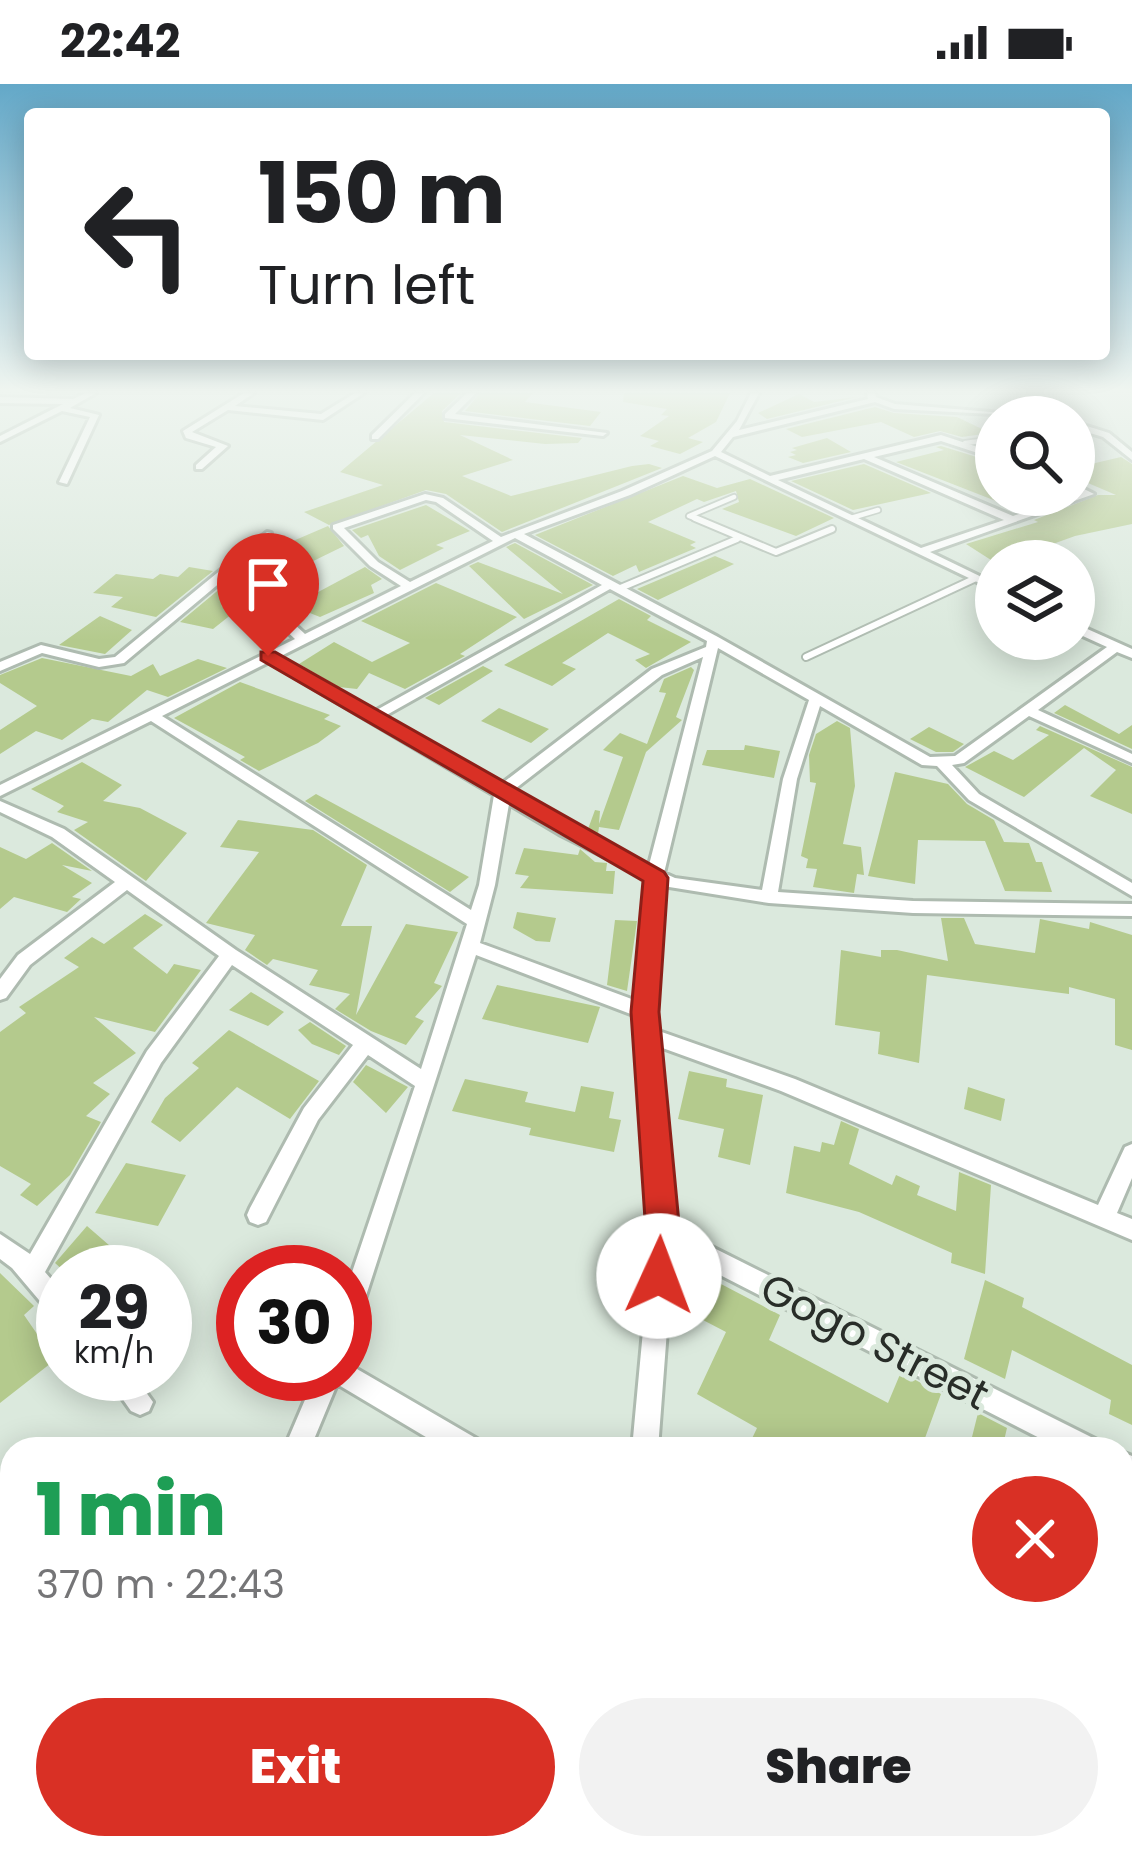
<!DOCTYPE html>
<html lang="en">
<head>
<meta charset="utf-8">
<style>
  body { margin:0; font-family:Poppins,sans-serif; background:#f2f2f2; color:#202124; height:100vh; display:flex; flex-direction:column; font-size:45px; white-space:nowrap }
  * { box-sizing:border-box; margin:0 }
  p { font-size:39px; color:#757577 }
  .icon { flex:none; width:66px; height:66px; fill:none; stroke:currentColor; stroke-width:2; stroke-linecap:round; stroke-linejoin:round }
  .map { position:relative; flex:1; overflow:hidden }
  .drawer { position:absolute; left:0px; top:1353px; width:1134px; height:423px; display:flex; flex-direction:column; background:#fff; border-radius:36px 36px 0 0; box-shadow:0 6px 30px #0003 }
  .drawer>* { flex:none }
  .top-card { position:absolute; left:24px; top:24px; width:1086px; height:252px; border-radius:12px; box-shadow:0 6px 30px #0003; background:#fff; color:#202124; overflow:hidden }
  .buttons { position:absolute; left:975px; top:312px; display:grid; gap:24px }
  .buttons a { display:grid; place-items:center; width:120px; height:120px; border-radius:50%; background:#fff; box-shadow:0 6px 30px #0003; font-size:60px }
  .speed { position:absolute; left:36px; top:1161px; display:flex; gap:24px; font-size:60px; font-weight:700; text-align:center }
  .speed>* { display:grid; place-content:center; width:156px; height:156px; border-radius:50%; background:#fff; box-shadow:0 6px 30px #0003; line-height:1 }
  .speed small { font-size:30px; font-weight:400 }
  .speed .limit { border:18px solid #d22; background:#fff; color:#111 }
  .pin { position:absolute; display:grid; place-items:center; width:102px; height:102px; color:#fff; margin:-123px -51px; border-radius:50% 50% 50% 0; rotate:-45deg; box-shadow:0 0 12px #0007 }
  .pin .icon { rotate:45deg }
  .me { position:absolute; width:132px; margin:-66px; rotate:2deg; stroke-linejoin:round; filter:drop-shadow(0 0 9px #0008) }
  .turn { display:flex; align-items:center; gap:42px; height:252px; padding:0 36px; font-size:54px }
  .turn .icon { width:156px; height:156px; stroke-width:2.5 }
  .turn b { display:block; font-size:84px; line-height:102px }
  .round { display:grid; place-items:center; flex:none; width:126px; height:126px; border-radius:63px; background:#f2f2f2 }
  .overview { display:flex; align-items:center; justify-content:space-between; height:204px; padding:0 36px }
  h1 { font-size:72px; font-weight:800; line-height:90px; color:#1e9e55 }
  .button { display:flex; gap:24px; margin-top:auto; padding:24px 36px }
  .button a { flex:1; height:138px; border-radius:72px; background:#d93025; color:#fff; font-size:48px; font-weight:800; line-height:138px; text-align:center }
  .button a+a { background:#f2f2f2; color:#202124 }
  .status { display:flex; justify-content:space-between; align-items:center; height:84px; padding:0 60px; background:#fff; direction:ltr }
  .status svg { height:33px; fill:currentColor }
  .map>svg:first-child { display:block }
</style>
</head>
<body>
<div class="status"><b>22:42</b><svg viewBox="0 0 49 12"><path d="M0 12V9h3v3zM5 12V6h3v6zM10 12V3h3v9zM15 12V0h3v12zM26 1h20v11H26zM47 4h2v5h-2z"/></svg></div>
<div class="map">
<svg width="1132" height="1775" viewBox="0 0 1132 1775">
  <rect width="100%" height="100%" fill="#dbe9dd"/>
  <path fill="#b4ca8d" d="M434,309H461L442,327L444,338L582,354L578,359L545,360L460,351L513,376L462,392L511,412L632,382L649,380L662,384L502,448L446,410L426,406L329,441L304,428L383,401L340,388Z
    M480,309H533L525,318L601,328L590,342L465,327Z
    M624,309H730L716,338L688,354L703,358L680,370L650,362L659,357L640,352L669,332L661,331L667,325L623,318Z
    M799,310L814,318L857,313L767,335L758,329Z
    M875,323L894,329L957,333L984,346L996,343V348L962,353L940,347L914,353L881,338L802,353L786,345Z
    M827,354L851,368L803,379L788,373L796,371L790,368L797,366L792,364Z
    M941,362L996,379V417L896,378L944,366L936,363Z
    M1121,373L1132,380V440L1075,452L1014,474L991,476L966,460L1038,438L1034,436L1098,411H1116L1074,393V384Z
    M864,380L931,409L853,426L791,397Z
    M683,392L717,404L750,395L834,434L796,452L722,425L739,418L736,407L704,418L697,415L648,438L696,458L690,461L696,464L639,488L636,481L613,492L535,451Z
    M426,421L470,447L436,461L444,464L400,486L379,472L368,451L361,454L352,446Z
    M328,442L344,462L260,503L242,486L272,466Z
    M515,459L593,501L524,535L469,482L478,478L563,510L506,463Z
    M715,472L734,480L658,516L637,505Z
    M189,483L213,487L156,533L111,523L123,513L93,509L116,490L153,495L160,490L178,493Z
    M365,483L382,495L371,501L374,509L320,533L292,522Z
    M228,498L242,512L221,522L237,526L213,545L180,538Z
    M436,499L517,533L460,570L465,572L405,605L369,589L357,605L339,603L299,580L334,558L372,578L410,559L361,537Z
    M619,515L651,532L647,536L691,558L646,584L635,576L650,570L608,549L562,579L576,585L552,602L504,581Z
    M100,532L132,546L105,570L59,561Z
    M42,574L131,592L153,580L160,592L198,575L227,584L168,613L147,606L108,638L92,635L62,656L36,647L0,670V646L37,622L0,599V591Z
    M483,582L493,587L439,621L425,614Z
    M691,583L694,586L676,633L682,636L646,668L619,746L599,743L598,750L588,745L595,726L600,727L599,740L623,673L603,666L620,649L647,660L666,609L659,608L664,595Z
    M240,598L330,631L324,635L341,642L318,659L259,687L240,676L245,673L174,634Z
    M1065,621L1119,650L1132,641V665L1054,629Z
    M499,624L549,645L531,659L481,637Z
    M837,637L850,644L855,702L843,760L861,763L864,791L857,790L854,809L813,803L817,785L806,784L808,775L801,772L816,699L810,698L809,671L816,650Z
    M1040,642L1132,683V730L1090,712L1116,686L1084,664L1024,713L965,683L994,667L1013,676L1049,651L1036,646Z
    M929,643L964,660L953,668H936L910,655Z
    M745,661L780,667L774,694L702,681L707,666H744Z
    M82,678L122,701L103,717L140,724L187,749L146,797L74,746L88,738L57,728L64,722L31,705Z
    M895,688L948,700L967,720L994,736L1004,758L1029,759L1036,778H1042L1052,808L1005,807L985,757L918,756L915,800L868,792Z
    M316,710L469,793L450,808L305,717Z
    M238,736L313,746L367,781L341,842H372L356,931L406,840L458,848L434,899L442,902L415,933L424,937L406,961L371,947L335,925L350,910L309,901L318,886L273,875L267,881L245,866L255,851L206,839L259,768L220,763Z
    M52,759L92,787L62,781L92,799L72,813L81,815L67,828L14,813L0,825V763L26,775Z
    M524,764L578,771L580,765L595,778L607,779L606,787H615L613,810L520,804L529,792L515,790Z
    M517,828L556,834L550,858L536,857L513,844Z
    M145,830L163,841L133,864L167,890L174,880L201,886L155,948L94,933L136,969L93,999L110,1010L86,1032L101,1038L70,1091L37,1122L20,1111L31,1100L0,1082V948L26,929L19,923L79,883L64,874L92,853L104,860Z
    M941,834H964L975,860L1035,869L1040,835L1089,845L1090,838L1132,851V966L1115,961V915L1069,903V910L927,891L919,979L878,970L880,948L835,941L841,866L881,873V866H897L948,877Z
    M615,836L637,837L627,907L607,901Z
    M497,901L600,923L588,959L482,935Z
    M251,908L284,928L268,942L229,926Z
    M310,938L346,962L339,971L312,960L298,946Z
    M229,946L319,997L290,1035L237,1003L180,1058L151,1038L165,1014L199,984L192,979Z
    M366,981L408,1003L386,1029L353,998Z
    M689,987L727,995L726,1003L763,1011L750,1081L718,1073L724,1045L678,1035Z
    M465,995L528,1008L525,1018L575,1028L581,1002L614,1008L609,1034L621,1036L614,1068L529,1051L531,1044L452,1027Z
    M968,1003L1005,1015L1001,1037L964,1025Z
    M841,1037L859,1045L849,1080L892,1101L896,1091L920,1102L917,1111L956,1127L959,1088L991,1101L985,1190L951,1179L952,1169L859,1128L786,1109L794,1062L820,1068L822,1058L834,1061Z
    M126,1079L186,1091L158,1142L95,1129Z
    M87,1142L140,1188H65L55,1179Z
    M0,1189L34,1222L24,1231L55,1276L0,1319Z
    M985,1196L1024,1214L1022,1223L1132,1281V1341L1109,1330L1111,1316L1012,1266L1005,1295L964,1275Z
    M721,1200L780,1231L769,1256L888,1319L901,1288L941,1310L921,1365H747L757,1344L697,1310L726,1248L703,1236Z
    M978,1329L1007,1344L1002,1365H969Z"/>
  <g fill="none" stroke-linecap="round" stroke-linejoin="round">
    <g stroke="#aebbb0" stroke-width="8">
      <path id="lane-far1" d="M965,359L996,355
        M851,434L878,426
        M702,437L689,432L734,413"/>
    </g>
    <g stroke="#aebbb0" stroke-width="10">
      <path id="lane" d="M695,434L776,468L832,445
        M618,505L737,455
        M806,573L976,494"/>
    </g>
    <g stroke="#aebbb0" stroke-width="6">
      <path id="street" d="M86,309H96L70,324L99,331L67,400L59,398L90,333L62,327L0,358V352L63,320L0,319V313L73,315Z
        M244,309H254L235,322L321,330L355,309H364L323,336L228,326L192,348L228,362L202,385H196V381L216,363L186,354L183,347Z
        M415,309H424L378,355H372V351Z
        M467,309H476L455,330L607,349L603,352L445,334V330Z
        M751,309H759L739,346L868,315L867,309H875L876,313L895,320L1051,333L894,325L875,318L733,353L721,368L770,392L941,351L996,369V375L941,357L874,373L1013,432L1080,410L1074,407V400L1094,410L930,468L996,500V507L715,372L630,411L524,450L718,553L930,673L955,672L1107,563L1074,548V539L1132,565V574L1117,568L1038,626L1132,670V679L1029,632L964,679L952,681L979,710L1132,799V812L969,716L937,682L922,681L820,622L797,695L778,808L913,817L1132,820V832L913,829L769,819L663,802L654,928L656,946L795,995L1098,1121L1125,1063L1132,1060V1094L1117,1129L1132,1135V1156L781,1007L657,962L674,1144L1097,1356L1101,1365H1061L673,1167L658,1365H632L652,1150L636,932L476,871L353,1252L345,1256V1209L415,1002L368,971L318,1036L266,1138L258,1141L250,1138L247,1131L250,1124L304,1024L353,961L232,881L161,979L45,1188L63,1209V1239L55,1235L12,1184L0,1175V1150L30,1170L147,967L219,872L127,806L30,881L6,914L0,916V895L18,871L115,798L52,753L0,728V717L64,745L236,866L421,985L467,840L151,637L0,712V701L295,555L228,492L124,579L99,583L42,569L0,587V578L41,561L99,575L115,573L267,448L271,449V453L235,486L305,550L401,502L370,482L333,445V441L425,410L443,414L501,453L622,407L712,367L737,337ZM864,375L1004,436L921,464L778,396ZM426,416L436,418L493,457L410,498L378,478L344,444ZM515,454L602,501L373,628L279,573ZM610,505L707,557L706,563L652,585L500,701L383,633ZM718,564L809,616L783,695L762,806L675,794L664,789ZM703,573L649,781L571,742L511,708L662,591ZM269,578L494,711L479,801L471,826L162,632ZM509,720L559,750L647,794L637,917L480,859L495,801Z
        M1074,338L1109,349L1132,368V376L1103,353L1074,344Z
        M345,1278L479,1356L483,1365H446L337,1300L310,1365H284L316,1290H345Z
        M105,1290H133L153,1318L149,1327L140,1331L131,1327Z
        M1122,1368L1132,1372V1399L1122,1395Z
        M1132,1474V1555L1122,1560V1478Z
        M0,1712L12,1717V1760L0,1755Z
        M12,1761V1764H48L52,1775H15L11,1764Z
        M117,1764H149L145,1775H113Z
        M305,1764H348L352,1775H309Z
        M600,1764H632L631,1775H599Z"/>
    </g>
    <use href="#lane-far1" stroke="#fff" stroke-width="4.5"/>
    <use href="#lane" stroke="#fff" stroke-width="6"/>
    <use href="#street" fill="#fff" fill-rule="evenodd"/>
  </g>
  <linearGradient id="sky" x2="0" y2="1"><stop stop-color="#63a8c8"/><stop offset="0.55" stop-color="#eff5f0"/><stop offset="1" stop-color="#eff5f0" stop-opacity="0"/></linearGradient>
  <rect width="1132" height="557" fill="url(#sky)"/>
  <path fill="#d93025" stroke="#8d1f18" stroke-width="3" d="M261,568H275L664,788L668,794L659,928L680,1150L672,1204L659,1209L647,1204L642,1192L646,1150L631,928L643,797L261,576Z"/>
  <g text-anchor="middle" stroke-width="10" stroke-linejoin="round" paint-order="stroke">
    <g font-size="42" fill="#282d28" stroke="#dbe9dd">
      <text transform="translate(875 1257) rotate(27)" y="15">Gogo Street</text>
    </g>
  </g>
</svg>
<div class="buttons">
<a><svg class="icon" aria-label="search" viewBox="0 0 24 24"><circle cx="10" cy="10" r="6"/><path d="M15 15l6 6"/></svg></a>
<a><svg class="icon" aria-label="layers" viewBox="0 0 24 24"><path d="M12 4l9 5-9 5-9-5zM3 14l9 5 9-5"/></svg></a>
</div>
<div class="speed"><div>29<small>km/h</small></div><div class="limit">30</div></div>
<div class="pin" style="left:268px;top:572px;background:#d93025"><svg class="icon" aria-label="arrive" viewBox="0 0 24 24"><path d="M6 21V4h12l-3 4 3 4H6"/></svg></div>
<svg class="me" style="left:659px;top:1192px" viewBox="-20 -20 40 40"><circle r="19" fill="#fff"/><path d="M0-13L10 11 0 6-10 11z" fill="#d93025"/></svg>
<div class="top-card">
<div class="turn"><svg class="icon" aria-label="left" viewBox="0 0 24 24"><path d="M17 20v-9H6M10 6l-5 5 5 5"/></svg><div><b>150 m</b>Turn left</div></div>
</div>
<section class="drawer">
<div class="overview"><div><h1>1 min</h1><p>370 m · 22:43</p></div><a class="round" style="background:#d93025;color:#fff"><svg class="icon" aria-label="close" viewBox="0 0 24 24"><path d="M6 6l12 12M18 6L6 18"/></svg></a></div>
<div class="button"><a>Exit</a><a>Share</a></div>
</section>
</div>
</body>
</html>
